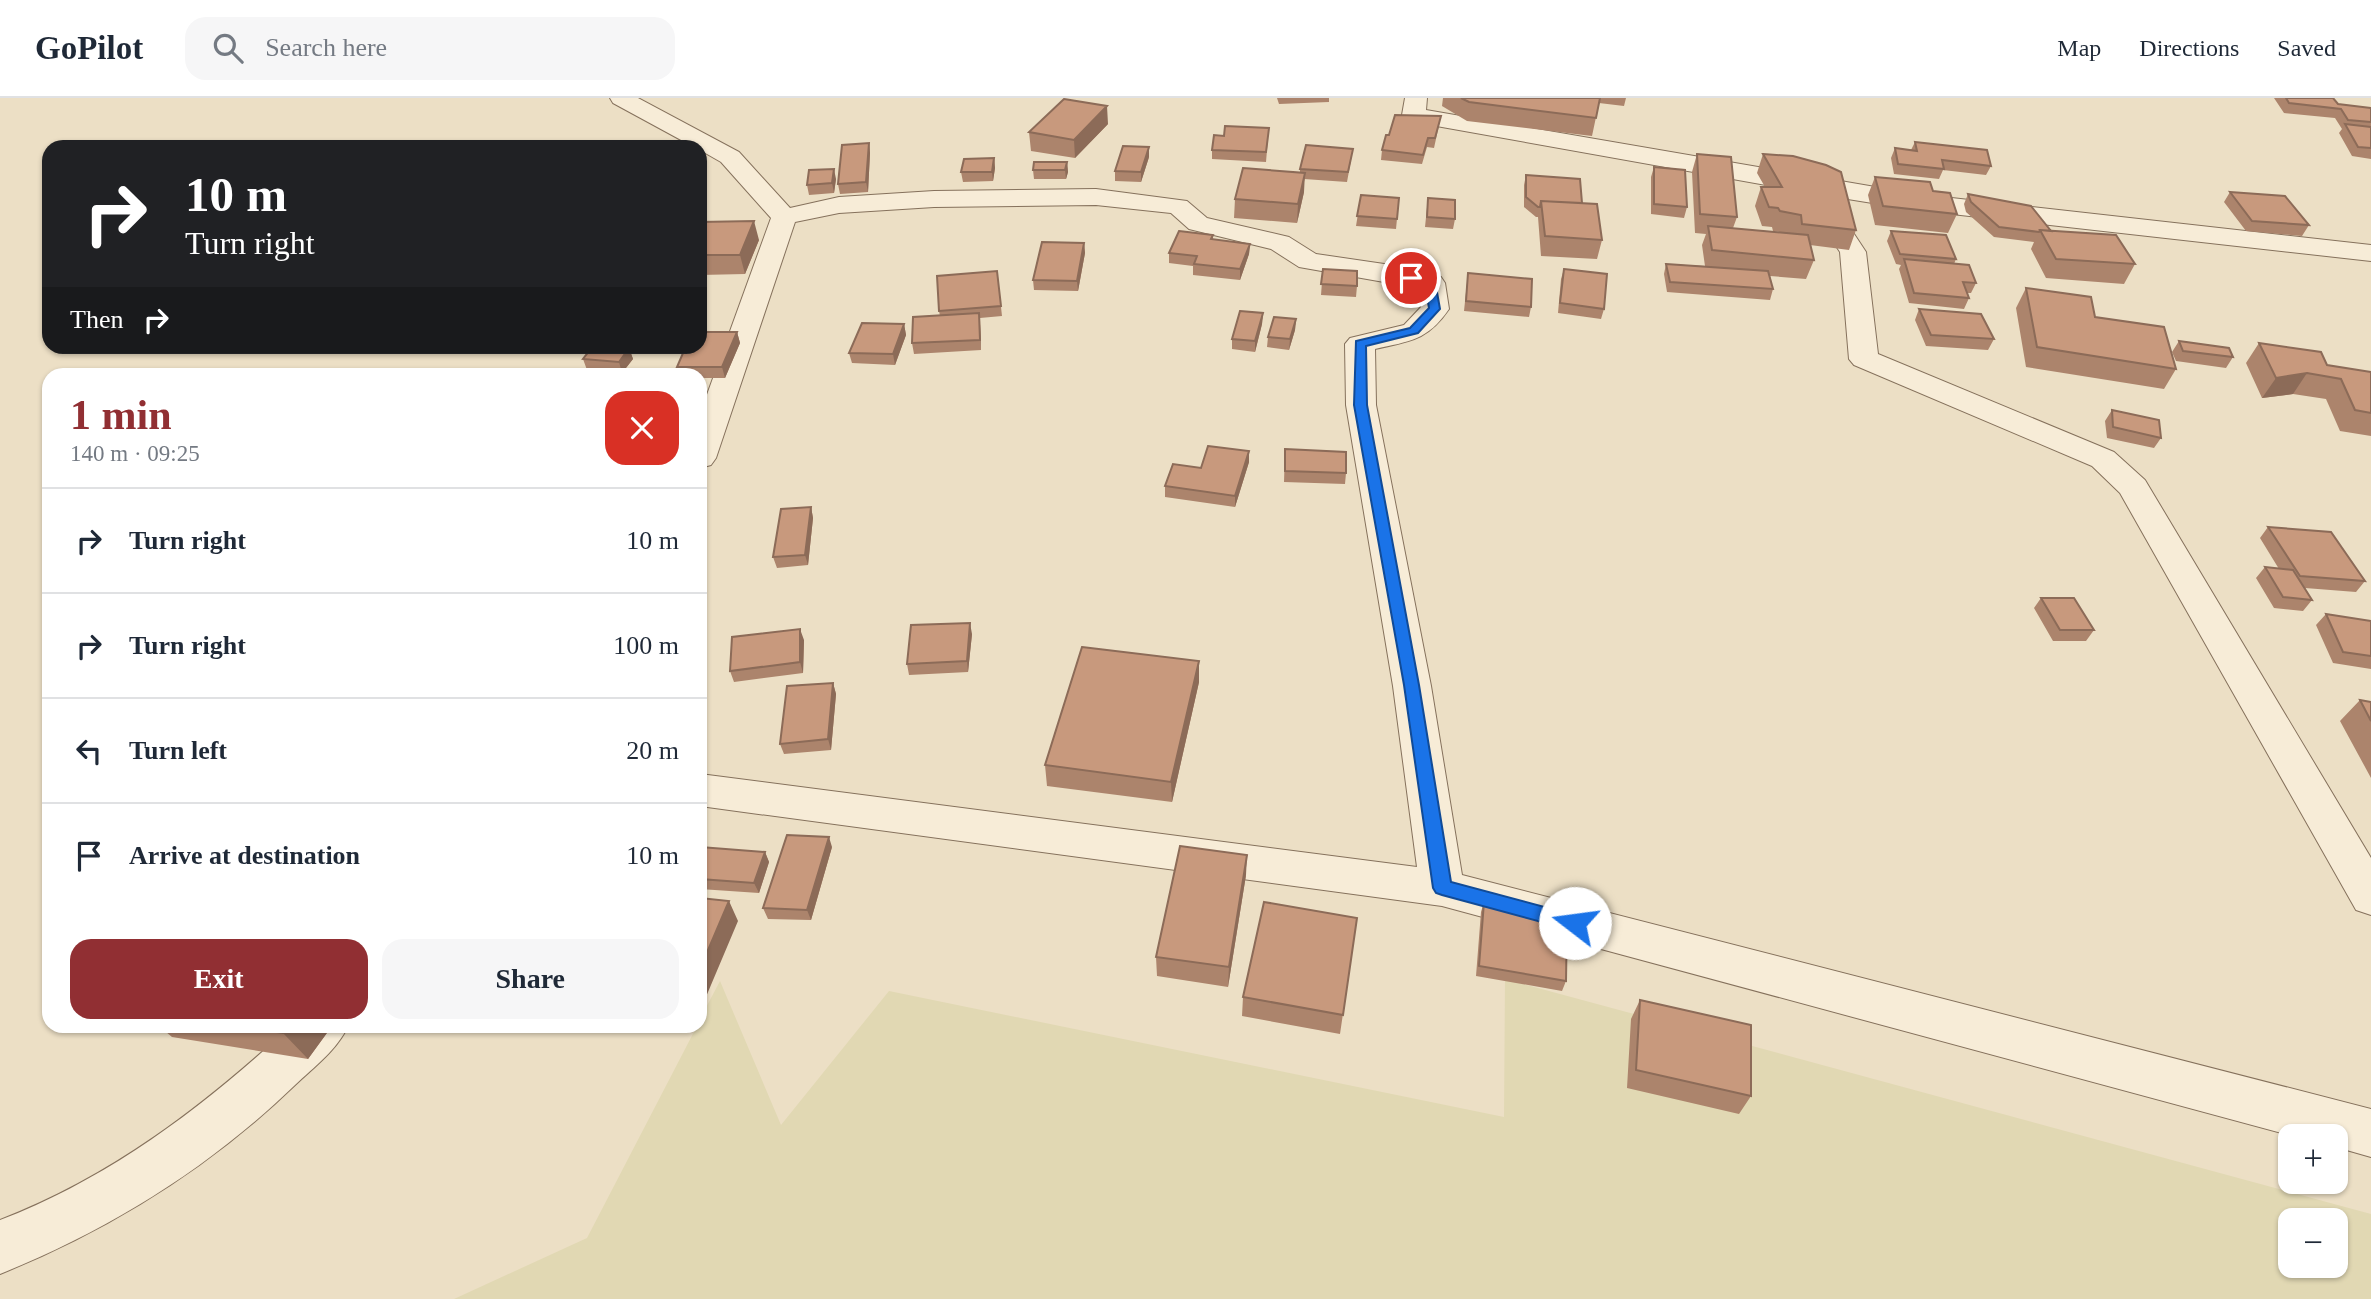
<!DOCTYPE html>
<html lang="en">
<head>
<meta charset="utf-8">
<style>
  body { margin:0; font-family:Georgia,serif; background:#f6f6f7; color:#1f2937; height:100vh; display:flex; flex-direction:column; font-size:26px; white-space:nowrap }
  * { box-sizing:border-box; margin:0 }
  p { font-size:23px; color:#747a83 }
  .icon { flex:none; width:38px; height:38px; fill:none; stroke:currentColor; stroke-width:2; stroke-linecap:round; stroke-linejoin:round }
  .map { position:relative; flex:1; overflow:hidden }
  .panel { position:absolute; left:42px; top:270px; width:665px; height:665px; display:flex; flex-direction:column; background:#fff; border-radius:21px; box-shadow:0 2px 5px #0004 }
  .panel>* { flex:none }
  .hud { position:absolute; left:42px; top:42px; width:665px; height:214px; border-radius:21px; box-shadow:0 2px 5px #0004; background:#202124; color:#fff; overflow:hidden }
  .fabs { position:absolute; left:2278px; top:1026px; display:grid; gap:14px }
  .fabs a { display:grid; place-items:center; width:70px; height:70px; border-radius:14px; background:#fff; box-shadow:0 2px 5px #0004; font-size:35px }
  .pin { position:absolute; display:grid; place-items:center; width:60px; height:60px; color:#fff; margin:-30px; border:4px solid #fff; border-radius:50%; box-shadow:0 2px 7px #0007 }
  .me { position:absolute; width:77px; margin:-38px; rotate:285deg; stroke-linejoin:round; filter:drop-shadow(0 0 5px #0008) }
  .turn { display:flex; align-items:center; gap:24px; height:147px; padding:0 28px; font-size:32px }
  .turn .icon { width:91px; height:91px; stroke-width:2.5 }
  .turn b { display:block; font-size:49px; line-height:60px }
  .then { display:flex; align-items:center; height:66px; padding:0 28px; background:#0003; gap:14px; font-size:26px }
  .round { display:grid; place-items:center; flex:none; width:74px; height:74px; border-radius:21px; background:#f6f6f7 }
  .headline { display:flex; align-items:center; justify-content:space-between; height:119px; padding:0 28px }
  h1 { font-size:42px; font-weight:700; line-height:52px; color:#912f33 }
  .action { display:flex; gap:14px; margin-top:auto; padding:14px 28px }
  .action a { flex:1; height:80px; border-radius:21px; background:#912f33; color:#fff; font-size:28px; font-weight:700; line-height:80px; text-align:center }
  .action a+a { background:#f6f6f7; color:#1f2937 }
  ul { padding:0; list-style:none }
  li { display:flex; align-items:center; gap:21px; height:105px; padding:0 28px; border-top:2px solid #e0e1e3 }
  li div { flex:1 }
  li b { display:block; font-size:26px }
  li em { font-style:normal }
  header { display:flex; align-items:center; gap:42px; box-sizing:border-box; height:98px; padding:0 35px; background:#fff; border-bottom:2px solid #e0e1e3 }
  header strong { font-size:33px }
  nav { display:flex; gap:38px; margin-inline-start:auto; font-size:24px }
  .search { width:490px; height:63px; background:#f6f6f7; display:flex; align-items:center; gap:18px; box-sizing:border-box; padding:0 24px; border-radius:21px; color:#747a83; font-size:26px }
  .map>svg:first-child { display:block }
</style>
</head>
<body>
<header>
<strong>GoPilot</strong>
<div class="search"><svg class="icon" aria-label="search" viewBox="0 0 24 24"><circle cx="10" cy="10" r="6"/><path d="M15 15l6 6"/></svg>Search here</div>
<nav><a>Map</a><a>Directions</a><a>Saved</a></nav>
</header>
<div class="map">
<svg width="2371" height="1201" viewBox="0 0 2371 1201">
  <rect width="100%" height="100%" fill="#ecdfc5"/>
  <path fill="#e1d8b3" fill-rule="evenodd" d="M1505,881L2371,1116V1201H454L587,1140L697,928H700V921L720,883L781,1027L889,893L1504,1019ZM2291,1122H2336V1167H2291Z"/>
  <g fill="none" stroke-linecap="round" stroke-linejoin="round">
    <g stroke="#85715c" stroke-width="2">
      <path id="minor" d="M610,0H638L739,54L790,110L839,99L934,93L1096,91L1187,103L1207,120L1289,139L1316,156L1391,167L1441,179L1445,185L1449,211C1427,243 1410,243 1375,251L1376,307L1431,588L1462,777L2371,1011V1059L2336,1049V1038H2293L1442,808L700,708V676L1417,769L1393,588L1346,307L1345,246L1350,240L1404,227L1421,209L1418,190L1299,169L1271,151L1189,131L1171,115L1096,107L934,109L839,115L795,124L716,360L711,367L700,370V316L771,120L721,64L700,52V49H694L613,5Z
        M1405,0H1427L1426,12L1916,96L2371,147V163L1916,112L1829,98L1866,154L1878,256L2114,354L2145,382L2371,760V817L2356,812L2120,395L2092,368L1854,267L1849,261L1840,154L1800,93L1414,24L1406,22L1402,17Z
        M291,928H348C337,952 314,969 295,987C209,1070 111,1131 0,1176V1122C112,1079 204,1008 291,928Z"/>
    </g>
    <use href="#minor" fill="#f7ecd7" fill-rule="evenodd"/>
  </g>
  <path fill="#ac846c" d="M1277,0H1329V4L1279,6Z
    M1443,0H1626L1624,8L1599,5L1592,38L1467,23L1442,8Z
    M2274,0H2333L2338,6L2371,10V61L2352,58L2339,35L2342,31L2335,20L2284,15Z
    M1441,18L1434,50L1427,49L1422,66L1381,62L1382,52L1389,37Z
    M1108,26L1075,60L1031,53L1029,34Z
    M1224,38L1268,40L1266,64L1212,61V52Z
    M1915,44L1991,68L1986,77L1943,72L1939,81L1894,76L1891,60L1895,50L1911,52Z
    M869,45L870,55L868,94L840,96L838,86Z
    M1353,51L1347,84L1304,81V94L1297,125L1234,120L1235,101L1300,74V71Z
    M1697,56L1737,119L1733,130L1789,135L1773,133L1772,129L1762,128L1755,108L1761,89H1765L1757,75L1763,56L1856,132L1849,152L1810,147L1814,162L1806,181L1770,178L1773,191L1770,202L1667,194L1664,176L1666,166L1705,168L1702,147L1706,136L1695,135L1692,74Z
    M1149,59L1141,84L1115,83V73Z
    M994,60L995,70L993,83L963,84L961,74Z
    M1067,64L1068,74L1066,81H1034L1033,72Z
    M1654,69L1687,109L1684,120L1651,116V79Z
    M1526,77L1582,105L1602,142L1597,161L1541,158L1538,119H1536L1524,109V87Z
    M1875,79L1933,93L1957,116L1948,135L1875,127L1868,97Z
    M836,81L834,95L809,97L807,87Z
    M2230,94L2309,127L2302,138L2246,133L2224,104Z
    M1968,96L2051,133L2135,166L2124,186L2046,180L2031,151L2034,144L1994,139L1966,114L1964,106Z
    M1361,97L1399,100L1396,131L1356,128Z
    M1428,100L1455,121L1453,131L1425,129Z
    M700,124L759,142L745,176L700,177Z
    M1891,133L1956,161L1954,166L1976,185L1971,195H1967L1969,200L1964,211L1909,205L1899,171L1901,167L1896,166L1887,143Z
    M1213,137V142L1250,146L1249,156L1240,182L1193,177V168L1169,165V155Z
    M1084,145L1085,155L1078,193L1034,192L1033,182Z
    M1323,171L1357,188L1356,199L1321,197Z
    M1564,171L1604,211L1601,221L1558,215L1561,181Z
    M997,173L1002,218L980,220L981,252L914,256L912,245L940,218L939,213Z
    M1468,175L1531,209L1529,219L1464,213Z
    M2026,190L2095,219L2176,271L2164,291L2026,269L2016,210Z
    M1919,211L1994,241L1988,252L1926,248L1915,222Z
    M1263,215L1262,226L1255,254L1232,251V241Z
    M1296,221L1295,232L1289,252L1267,249L1268,239Z
    M904,226L906,237L895,267L852,265L849,255Z
    M737,234L740,245L725,280H700V276H679L677,269Z
    M2179,243L2233,259L2226,270L2176,263L2172,254Z
    M2259,245L2327,267L2371,274V338L2340,333L2326,301L2293,296L2262,300L2246,265Z
    M629,250L633,261L622,275L587,272L583,261Z
    M2112,312L2161,340L2154,350L2107,340L2105,323Z
    M1285,351L1346,375L1345,386L1284,384Z
    M1249,364L1235,409L1165,399V388L1201,370Z
    M811,409L813,420L808,467L777,470L773,459Z
    M2268,429L2365,483L2356,494L2305,490L2312,502L2303,513L2274,510L2256,480L2265,469L2279,471L2260,440Z
    M2041,500L2094,532L2086,543H2053L2034,510Z
    M2326,516L2371,523V571L2333,565L2316,527Z
    M972,536L968,574L909,577L907,566Z
    M804,542L803,575L734,584L730,573Z
    M1199,563V584L1172,704L1047,688L1045,667Z
    M833,585L836,596L831,652L784,656L780,646Z
    M2360,602L2371,623V680L2340,623Z
    M700,749L765,754L769,764L759,795L700,791Z
    M832,749L811,822L768,821L763,810Z
    M1246,777L1228,889L1157,878L1156,859Z
    M1484,804L1566,883L1562,893L1476,878L1481,814Z
    M1357,820L1340,936L1242,918L1243,899Z
    M1640,902L1751,998L1739,1016L1627,990L1631,921Z
    M159,928H332L308,961L172,939Z"/>
  <path fill="#8c6b58" d="M1107,8L1108,26L1075,60L1074,42Z
    M869,45L870,55L868,94L866,84Z
    M1149,49V59L1141,84V74Z
    M994,60L995,70L993,83L992,74Z
    M1067,64L1068,74L1066,81L1065,72Z
    M834,71L836,81L834,95L832,85Z
    M1305,75L1304,94L1297,125L1298,106Z
    M754,123L759,142L745,176L740,157Z
    M1084,145L1085,155L1078,193L1077,183Z
    M1250,146L1249,156L1240,182V171Z
    M979,215L980,226L981,252L980,242Z
    M1263,215L1262,226L1255,254V243Z
    M1296,221L1295,232L1289,252L1290,241Z
    M904,226L906,237L895,267L893,256Z
    M737,234L740,245L725,280L722,269Z
    M629,250L633,261L622,275L619,264Z
    M2307,275L2293,296L2262,300L2276,280Z
    M1249,353V364L1235,409V398Z
    M811,409L813,420L808,467L805,457Z
    M970,525L972,536L968,574L967,563Z
    M800,531L804,542L803,575L800,564Z
    M1199,563V584L1172,704L1171,684Z
    M833,585L836,596L831,652L828,641Z
    M829,739L832,749L811,822L807,812Z
    M765,754L769,764L759,795L754,785Z
    M1247,757L1246,777L1228,889L1229,869Z
    M729,803L738,823L700,913V871Z
    M289,928H332L308,961L283,935Z"/>
  <path fill="#c8997d" stroke="#8c6b58" stroke-width="2" d="M1461,0H1600L1596,20L1469,4Z
    M2286,0H2333L2338,6L2371,10V24L2348,22L2341,11L2289,5Z
    M1064,1L1107,8L1074,42L1029,34Z
    M1395,17L1441,18L1435,40H1428L1423,57L1382,52L1386,37H1389Z
    M2345,26L2371,29V50L2358,49Z
    M1225,28L1269,30L1266,54L1212,52L1214,37L1224,38Z
    M1915,44L1987,52L1991,68L1942,62L1944,71L1898,66L1895,50L1917,53Z
    M869,45L866,84L838,86L842,47Z
    M1306,47L1353,51L1348,74L1300,71Z
    M1123,48L1149,49L1141,74L1115,73Z
    M1697,56L1731,59L1737,119L1700,116Z
    M1763,56L1793,58L1826,67L1841,74L1856,132L1802,126L1801,117L1780,113L1778,110L1769,109L1761,89H1782Z
    M994,60L992,74H961L964,61Z
    M1034,64H1067L1065,72H1033Z
    M1654,69L1685,72L1687,109L1654,106Z
    M1243,70L1305,75L1298,106L1235,101Z
    M834,71L832,85L807,87L809,72Z
    M1526,77L1580,81L1582,105L1541,103L1540,109H1538L1526,99Z
    M1875,79L1930,84L1933,93L1950,95L1957,116L1883,108Z
    M2230,94L2285,98L2309,127L2252,123Z
    M1968,96L2031,108L2051,133L2040,132L2039,134L1999,129L1971,104Z
    M1361,97L1399,100L1397,121L1357,118Z
    M1428,100L1455,102V121L1427,119Z
    M1541,103L1597,106L1602,142L1545,138Z
    M754,123L740,157H700V124Z
    M1708,128L1808,137L1814,162L1712,152Z
    M2040,132L2116,137L2135,166L2056,161Z
    M1179,133L1213,137L1211,141L1250,146L1240,171L1194,166L1197,158L1169,155Z
    M1891,133L1946,137L1956,161L1900,156Z
    M1042,144L1084,145L1077,183L1033,182Z
    M1904,161L1969,167L1976,185L1963,184L1969,200L1914,195Z
    M1666,166L1768,173L1773,191L1670,184Z
    M1323,171L1357,173V188L1321,186Z
    M1564,171L1607,176L1604,211L1560,205Z
    M997,173L1001,208L939,213L937,178Z
    M1468,175L1532,181L1531,209L1466,203Z
    M2026,190L2091,199L2095,219L2164,229L2176,271L2037,249Z
    M1919,211L1981,216L1994,241L1931,237Z
    M1240,213L1263,215L1255,243L1232,241Z
    M979,215L980,242L912,245L913,219Z
    M1274,219L1296,221L1290,241L1268,239Z
    M862,225L904,226L893,256L849,255Z
    M700,234H737L722,269H677L686,248H700Z
    M2179,243L2229,250L2233,259L2183,253Z
    M2259,245L2321,254L2327,267L2371,274V315L2355,312L2341,281L2307,275L2276,280Z
    M593,248H603L629,250L619,264L583,261Z
    M2112,312L2159,322L2161,340L2113,329Z
    M1208,348L1249,353L1235,398L1165,388L1173,366L1201,370Z
    M1285,351L1346,354V375L1285,373Z
    M811,409L805,457L773,459L781,411Z
    M2268,429L2331,434L2365,483L2300,478Z
    M2265,469L2293,472L2312,502L2283,499Z
    M2041,500H2074L2094,532H2060Z
    M2326,516L2371,523V558L2343,554Z
    M970,525L967,563L907,566L911,527Z
    M800,531V564L730,573L732,539Z
    M1082,549L1199,563L1171,684L1045,667Z
    M833,585L828,641L780,646L787,588Z
    M2360,602L2371,604V623Z
    M787,737L829,739L807,812L763,810Z
    M1180,748L1247,757L1229,869L1156,859Z
    M700,749L765,754L754,785L700,781Z
    M700,800L729,803L700,871Z
    M1264,804L1357,820L1343,917L1243,899Z
    M1484,804L1567,818L1566,883L1479,868Z
    M1640,902L1751,927V998L1636,972Z
    M234,928H289L283,935Z"/>
  <path fill="#1a73e8" stroke="#114b97" stroke-width="2" d="M1411,177L1435,183L1440,211L1418,235L1366,248L1367,307L1419,587L1451,784L1582,819L1584,825L1582,830L1575,833L1442,797L1436,795L1433,790L1404,587L1354,307L1356,243L1410,230L1429,210L1425,188L1407,182V178Z"/>
</svg>
<div class="fabs">
<a>+</a>
<a>−</a>
</div>
<div class="pin" style="left:1411px;top:180px;background:#d93025"><svg class="icon" aria-label="arrive" viewBox="0 0 24 24"><path d="M6 21V4h12l-3 4 3 4H6"/></svg></div>
<svg class="me" style="left:1575px;top:825px" viewBox="-20 -20 40 40"><circle r="19" fill="#fff"/><path d="M0-13L10 11 0 6-10 11z" fill="#1a73e8"/></svg>
<div class="hud">
<div class="turn"><svg class="icon" aria-label="right" viewBox="0 0 24 24"><path d="M7 20v-9h11M14 6l5 5-5 5"/></svg><div><b>10 m</b>Turn right</div></div>
<div class="then">Then<svg class="icon" aria-label="right" viewBox="0 0 24 24"><path d="M7 20v-9h11M14 6l5 5-5 5"/></svg></div>
</div>
<section class="panel">
<div class="headline"><div><h1>1 min</h1><p>140 m · 09:25</p></div><a class="round" style="background:#d93025;color:#fff"><svg class="icon" aria-label="close" viewBox="0 0 24 24"><path d="M6 6l12 12M18 6L6 18"/></svg></a></div>
<ul>
<li><svg class="icon" aria-label="right" viewBox="0 0 24 24"><path d="M7 20v-9h11M14 6l5 5-5 5"/></svg><div><b>Turn right</b></div><em>10 m</em></li>
<li><svg class="icon" aria-label="right" viewBox="0 0 24 24"><path d="M7 20v-9h11M14 6l5 5-5 5"/></svg><div><b>Turn right</b></div><em>100 m</em></li>
<li><svg class="icon" aria-label="left" viewBox="0 0 24 24"><path d="M17 20v-9H6M10 6l-5 5 5 5"/></svg><div><b>Turn left</b></div><em>20 m</em></li>
<li><svg class="icon" aria-label="arrive" viewBox="0 0 24 24"><path d="M6 21V4h12l-3 4 3 4H6"/></svg><div><b>Arrive at destination</b></div><em>10 m</em></li>
</ul>
<div class="action"><a>Exit</a><a>Share</a></div>
</section>
</div>
</body>
</html>
